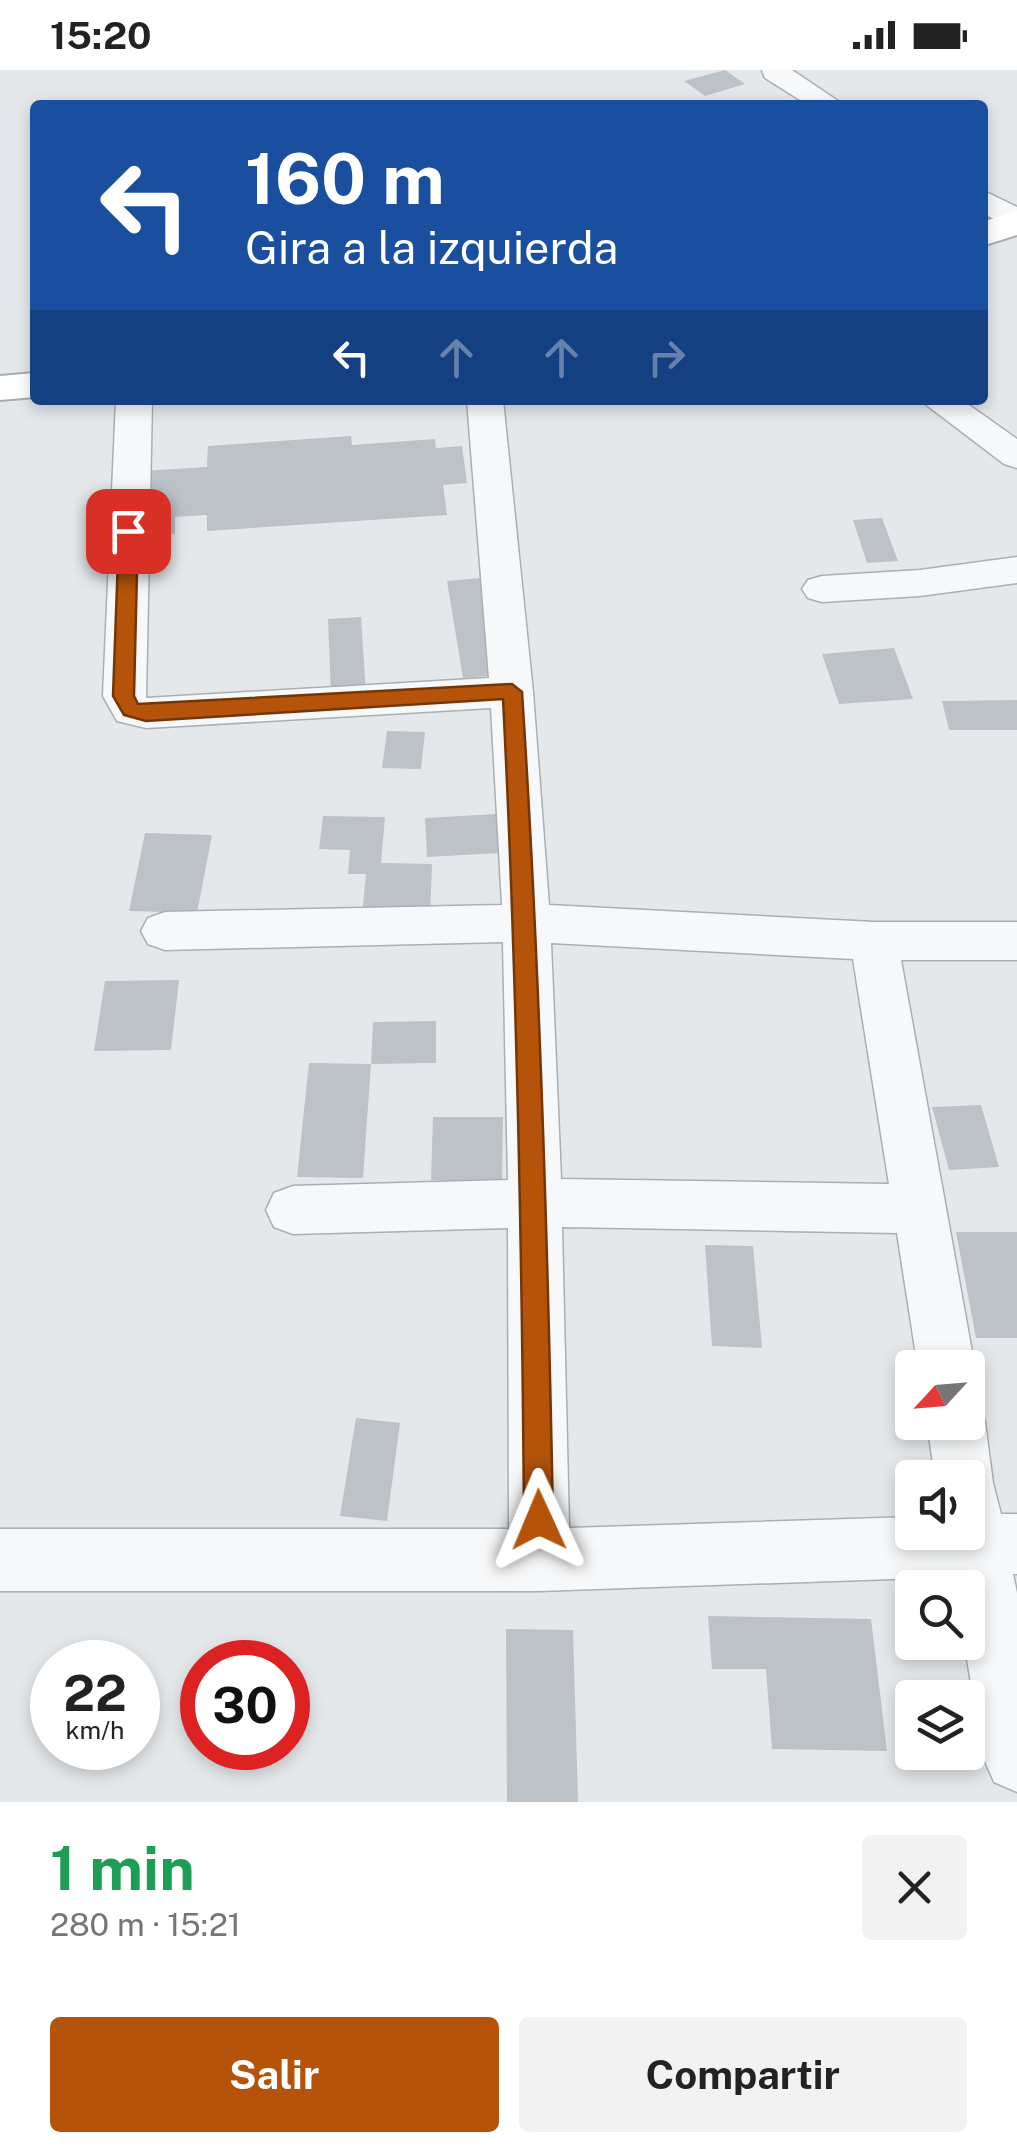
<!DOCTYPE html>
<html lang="es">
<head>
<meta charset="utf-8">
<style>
  body { margin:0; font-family:"Public Sans",sans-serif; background:#f2f2f2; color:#222; height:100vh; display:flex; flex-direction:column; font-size:38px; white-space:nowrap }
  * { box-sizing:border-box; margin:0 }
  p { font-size:32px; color:#767676 }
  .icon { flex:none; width:55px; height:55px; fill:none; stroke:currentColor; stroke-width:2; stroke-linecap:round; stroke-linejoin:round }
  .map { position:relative; height:1732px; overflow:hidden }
  .drawer { display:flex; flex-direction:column; background:#fff; flex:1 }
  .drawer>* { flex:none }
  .guide { position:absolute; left:30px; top:30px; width:958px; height:305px; border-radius:10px; box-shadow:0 5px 15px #0003; background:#1a4fa0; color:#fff; overflow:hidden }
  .needle { width:65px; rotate:244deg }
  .fabs { position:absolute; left:895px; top:1280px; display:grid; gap:20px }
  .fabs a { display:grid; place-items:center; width:90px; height:90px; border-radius:10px; background:#fff; box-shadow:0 5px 15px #0003; font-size:50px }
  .speed { position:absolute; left:30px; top:1570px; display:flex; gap:20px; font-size:50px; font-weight:700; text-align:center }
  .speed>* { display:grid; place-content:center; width:130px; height:130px; border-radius:50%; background:#fff; box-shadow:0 5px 15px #0003; line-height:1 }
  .speed small { font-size:25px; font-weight:400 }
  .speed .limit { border:15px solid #d22; background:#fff; color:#111 }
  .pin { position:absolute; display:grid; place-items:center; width:85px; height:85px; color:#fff; margin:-42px; border-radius:20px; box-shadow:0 5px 15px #0006 }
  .me { position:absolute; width:110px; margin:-55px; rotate:359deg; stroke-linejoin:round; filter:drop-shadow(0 0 8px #0008) }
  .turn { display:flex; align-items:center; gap:35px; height:210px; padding:0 50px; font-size:45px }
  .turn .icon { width:130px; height:130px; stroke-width:2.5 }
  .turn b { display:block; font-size:70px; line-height:85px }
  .lanes { display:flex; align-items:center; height:95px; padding:0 50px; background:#0003; justify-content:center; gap:50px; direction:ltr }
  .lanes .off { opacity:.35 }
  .round { display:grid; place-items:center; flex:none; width:105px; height:105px; border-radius:10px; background:#f2f2f2 }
  .summary { display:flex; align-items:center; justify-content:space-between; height:170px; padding:0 50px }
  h1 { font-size:60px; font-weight:700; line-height:75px; color:#1e9e55 }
  .button { display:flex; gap:20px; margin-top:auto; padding:20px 50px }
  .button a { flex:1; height:115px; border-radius:10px; background:#b45309; color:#fff; font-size:40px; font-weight:700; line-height:115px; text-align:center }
  .button a+a { background:#f2f2f2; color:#222 }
  .status { display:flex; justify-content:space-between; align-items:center; height:70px; padding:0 50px; background:#fff; direction:ltr }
  .status svg { height:28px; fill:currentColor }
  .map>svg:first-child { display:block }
</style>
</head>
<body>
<div class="status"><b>15:20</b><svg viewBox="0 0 49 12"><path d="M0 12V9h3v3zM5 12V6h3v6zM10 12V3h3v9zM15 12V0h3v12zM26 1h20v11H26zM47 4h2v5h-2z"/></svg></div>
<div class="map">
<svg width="1017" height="1732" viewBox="0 0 1017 1732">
  <rect width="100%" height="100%" fill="#e4e8eb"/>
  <path fill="#bcc2c7" d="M725,0L745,14L705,26L684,11Z
    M351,366L352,375L435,369L436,378L462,376L467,413L443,415L447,445L207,461V445L175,447V464L138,466L142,401L207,397L208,376Z
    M882,448L898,491L867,493L853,450Z
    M480,508L499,605L463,608L447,511Z
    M361,547L366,624L331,626L328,549Z
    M894,578L913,629L839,634L822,584Z
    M1017,630V660H949L942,631Z
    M387,661L425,662L421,699L382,698Z
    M496,744L500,783L427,787L425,748Z
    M323,746L385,747L381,793L432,794L430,848L362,846L366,804H348L350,780L319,779Z
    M145,763L212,765L197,843L129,841Z
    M179,910L171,980L94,981L105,911Z
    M436,951V993L371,994L373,952Z
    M309,993L371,994L363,1108L297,1107Z
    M981,1035L999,1097L949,1100L932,1037Z
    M433,1047H503L502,1112L431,1110Z
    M956,1162H1017V1268H976Z
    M705,1175L753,1176L762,1278L712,1276Z
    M356,1348L400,1353L387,1451L340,1446Z
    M708,1546L871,1549L887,1681L772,1679L766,1599H712Z
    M506,1559L573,1560L578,1732H507Z"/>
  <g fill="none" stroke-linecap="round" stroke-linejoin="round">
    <g stroke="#aaafb5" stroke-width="3">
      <path id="minor" d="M762,0H792L844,35H808L765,8Z
        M982,120L1017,137V160L982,143Z
        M116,330H152L146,628L489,608L467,330H503L533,622L549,835L874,852H1017V890H901L975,1298L968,1316V1298H918L897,1163L562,1157L569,1458L912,1447V1462H968V1408H935L927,1352H968V1328L977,1332L985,1352L993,1413L1001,1444H1017V1504H1013L1017,1523V1722L994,1712L984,1689L964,1572H968V1518H954L952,1507L539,1521H0V1459H509L508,1158L293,1164L274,1157L266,1140L274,1123L293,1116L508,1110L503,872L165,880L148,874L141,861L148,848L165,842L502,835L491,638L146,658L117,651L103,626ZM551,873L853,889L889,1114L561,1109Z
        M920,330H962L1017,369V398L1004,394Z
        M1017,487V513L920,526L822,532L808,528L802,519L808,510L822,506L920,500Z"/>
    </g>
    <g stroke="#a5aeb5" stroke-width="4">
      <path id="major" d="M1017,141V165L982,176V152Z
        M35,303V327L0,330V306Z"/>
    </g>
    <use href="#minor" fill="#f7f8f9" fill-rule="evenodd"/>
    <use href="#major" fill="#fff" fill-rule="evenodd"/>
  </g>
  <path fill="#b45309" stroke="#753606" stroke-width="2.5" d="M128,455L138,461L134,626L138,634L512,614L522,622C540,898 548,1174 553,1450L549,1460L539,1465L529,1460L524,1450C522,1176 517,903 503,629L146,651L124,645L113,626L119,461Z"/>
</svg>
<div class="fabs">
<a><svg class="needle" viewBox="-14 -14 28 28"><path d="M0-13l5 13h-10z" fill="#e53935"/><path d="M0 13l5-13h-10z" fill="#767676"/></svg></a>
<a><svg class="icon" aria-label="sound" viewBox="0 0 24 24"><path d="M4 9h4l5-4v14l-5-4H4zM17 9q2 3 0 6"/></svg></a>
<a><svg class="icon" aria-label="search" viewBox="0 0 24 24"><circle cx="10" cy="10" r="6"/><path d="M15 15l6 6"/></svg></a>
<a><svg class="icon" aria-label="layers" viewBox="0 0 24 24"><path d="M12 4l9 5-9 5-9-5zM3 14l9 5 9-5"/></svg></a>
</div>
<div class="speed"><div>22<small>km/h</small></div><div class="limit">30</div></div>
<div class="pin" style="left:128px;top:461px;background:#d93025"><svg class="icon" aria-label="arrive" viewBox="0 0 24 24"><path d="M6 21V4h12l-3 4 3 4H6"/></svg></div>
<svg class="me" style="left:539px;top:1450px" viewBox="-20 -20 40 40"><path d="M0-17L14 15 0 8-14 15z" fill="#b45309" stroke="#fff" stroke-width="4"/></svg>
<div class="guide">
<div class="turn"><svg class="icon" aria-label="left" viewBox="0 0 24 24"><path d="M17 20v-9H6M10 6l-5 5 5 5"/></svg><div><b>160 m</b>Gira a la izquierda</div></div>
<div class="lanes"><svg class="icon" aria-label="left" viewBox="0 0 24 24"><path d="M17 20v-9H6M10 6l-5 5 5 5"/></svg><svg class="icon off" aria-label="ahead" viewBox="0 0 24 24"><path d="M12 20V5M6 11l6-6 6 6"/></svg><svg class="icon off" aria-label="ahead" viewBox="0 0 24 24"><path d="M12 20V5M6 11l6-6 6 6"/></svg><svg class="icon off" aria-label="right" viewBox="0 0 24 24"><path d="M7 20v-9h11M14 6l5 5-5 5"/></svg></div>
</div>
</div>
<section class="drawer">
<div class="summary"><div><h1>1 min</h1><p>280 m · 15:21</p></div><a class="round"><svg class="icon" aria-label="close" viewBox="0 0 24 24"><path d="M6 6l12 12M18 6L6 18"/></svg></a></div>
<div class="button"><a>Salir</a><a>Compartir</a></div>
</section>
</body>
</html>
